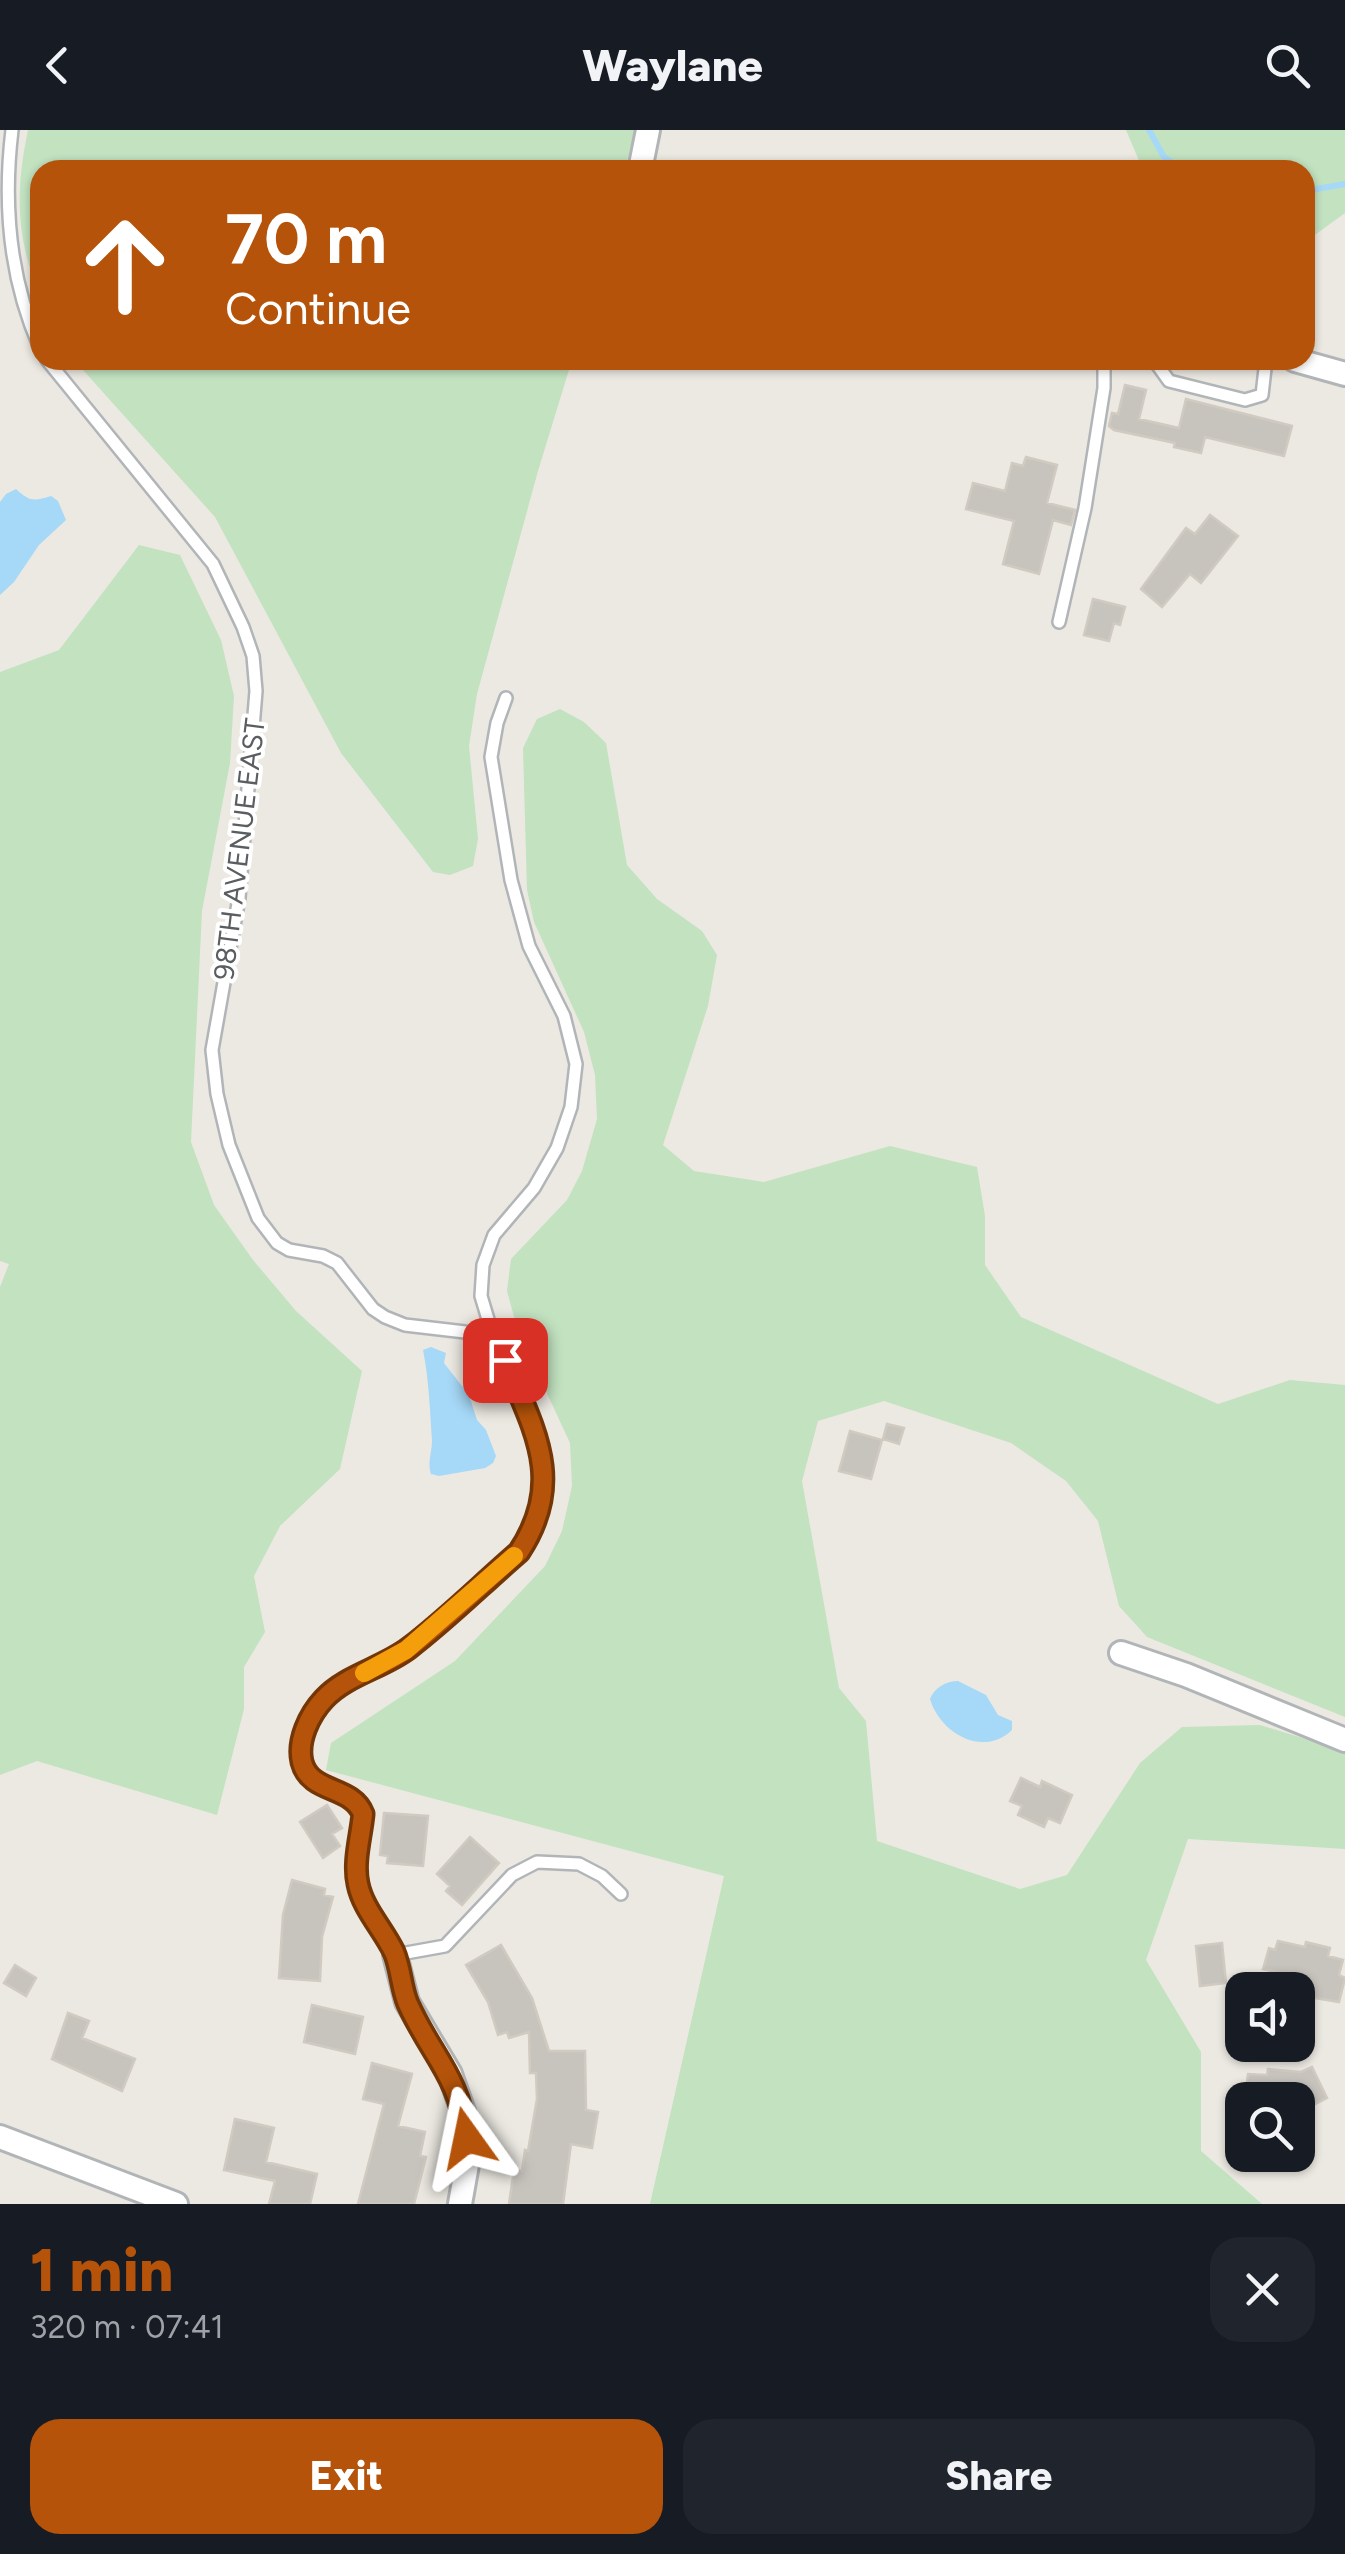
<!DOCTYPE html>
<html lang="en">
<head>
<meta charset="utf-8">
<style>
  body { margin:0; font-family:Figtree,sans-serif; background:#20242c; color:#f1f3f6; height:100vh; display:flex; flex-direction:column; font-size:38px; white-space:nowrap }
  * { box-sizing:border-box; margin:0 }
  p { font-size:32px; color:#9ea1a6 }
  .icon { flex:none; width:55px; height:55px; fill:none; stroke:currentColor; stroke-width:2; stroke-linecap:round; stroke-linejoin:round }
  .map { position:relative; height:2074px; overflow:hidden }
  .sheet { display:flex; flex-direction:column; background:#171b24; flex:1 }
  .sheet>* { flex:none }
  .guide { position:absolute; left:30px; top:30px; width:1285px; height:210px; border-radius:30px; box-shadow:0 2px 8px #0004; background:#b45309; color:#fff; overflow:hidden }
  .controls { position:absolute; left:1225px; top:1842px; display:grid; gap:20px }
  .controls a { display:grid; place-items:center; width:90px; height:90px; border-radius:20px; background:#171b24; box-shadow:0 2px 8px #0004; font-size:50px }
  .pin { position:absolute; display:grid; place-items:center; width:85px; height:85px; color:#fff; margin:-42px; border-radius:20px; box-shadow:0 5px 15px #0006 }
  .me { position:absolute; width:110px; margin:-55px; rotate:348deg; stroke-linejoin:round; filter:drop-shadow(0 0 8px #0008) }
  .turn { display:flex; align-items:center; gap:35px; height:210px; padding:0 30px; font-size:45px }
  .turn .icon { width:130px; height:130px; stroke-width:2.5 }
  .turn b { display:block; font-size:70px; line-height:85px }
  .round { display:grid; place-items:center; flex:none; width:105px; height:105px; border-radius:30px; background:#20242c }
  .summary { display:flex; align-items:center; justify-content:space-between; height:170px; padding:0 30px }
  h1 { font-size:60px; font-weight:800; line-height:75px; color:#b45309 }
  .primary-button { display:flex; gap:20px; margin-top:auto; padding:20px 30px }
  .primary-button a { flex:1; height:115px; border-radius:30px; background:#b45309; color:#fff; font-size:40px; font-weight:800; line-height:115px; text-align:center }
  .primary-button a+a { background:#20242c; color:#f1f3f6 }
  header { display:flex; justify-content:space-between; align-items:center; height:130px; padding:0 30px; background:#171b24; font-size:45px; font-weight:800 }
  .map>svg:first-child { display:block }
</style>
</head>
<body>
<header><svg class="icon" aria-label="back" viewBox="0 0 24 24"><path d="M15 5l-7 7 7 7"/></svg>Waylane<svg class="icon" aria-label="search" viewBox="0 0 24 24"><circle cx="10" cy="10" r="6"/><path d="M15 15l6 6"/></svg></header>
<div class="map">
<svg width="1345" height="2074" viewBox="0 0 1345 2074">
  <rect width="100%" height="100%" fill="#ece9e2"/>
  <path fill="#c2e2c0" d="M28,0H635L625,40H40V167C16,107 15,63 28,0Z
    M1126,0H1345V83L1312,107H1305V40H1143Z
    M74,230H572L538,341L477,564L469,616L478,709L473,736L450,745L433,742L341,623L215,387Z
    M139,415L180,425L221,510L234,566L230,633L202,781L191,1012L214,1075L253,1130L296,1181L362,1241L340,1339L280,1396L254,1446L265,1502L244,1537V1579L217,1685L37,1631L0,1645V1157L9,1134L0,1131V542L59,520Z
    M560,579L584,592L606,613L627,735L657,769L702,801L717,825L708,876L663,1015L694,1041L764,1052L890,1016L977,1037L985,1086V1135L1021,1187L1218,1274L1290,1250L1345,1255V1587L1147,1507L1119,1476L1098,1391L1066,1351L1011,1313L884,1271L818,1291L802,1351L839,1558L866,1591L877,1711L1020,1759L1067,1745L1140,1633L1182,1597L1260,1595L1345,1621V1719L1188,1709L1146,1830L1201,1922V2021L1262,2074H650L724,1746L326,1640L331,1613L455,1531L545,1436L562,1401L572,1356L570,1313L518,1201L507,1161L511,1129L567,1070L582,1041L597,989L595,945L584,902L534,792L527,760L523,618L537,589Z"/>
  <path fill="#a6d8f7" d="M16,359C30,372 34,371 51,366L58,371L66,390L39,415L14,452L0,465V372L6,364Z
    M431,1217L446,1223L444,1233L469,1265L477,1290L486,1300L496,1326L493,1333L485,1338L439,1346L431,1344C427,1332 432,1323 432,1311C430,1281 429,1250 423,1220Z
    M958,1551L986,1565L998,1585L1012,1591V1600C983,1628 940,1603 930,1569C934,1558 946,1551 958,1551Z"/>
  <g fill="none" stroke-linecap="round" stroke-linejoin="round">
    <path stroke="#a6d8f7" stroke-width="6" d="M1149,0L1164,27L1183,40
      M1305,61L1345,54"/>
  </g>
  <path fill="#c7c4be" stroke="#d0cac1" stroke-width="2.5" d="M1125,255L1146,260L1139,289L1179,298L1186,269L1292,296L1284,326L1205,307L1201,323L1174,317L1175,313L1114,300L1109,296L1112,283L1118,284Z
    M1026,327L1057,335L1047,373L1075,380L1071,395L1053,390L1039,444L1003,434L1014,391L966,379L973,353L1005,361L1012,333L1023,336Z
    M1210,385L1238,406L1201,453L1190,444L1162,477L1141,459L1186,398L1195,404Z
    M1093,469L1125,477L1120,495L1114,493L1109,511L1084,505Z
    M887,1294L904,1298L899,1314L883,1309Z
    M850,1301L882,1310L871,1349L839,1341Z
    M1021,1648L1040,1657L1042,1651L1072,1665L1060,1693L1048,1688L1044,1697L1018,1685L1022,1676L1010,1671Z
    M327,1675L342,1698L332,1704L340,1716L323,1728L300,1692Z
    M384,1683L428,1686L423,1736L387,1733L388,1726L380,1725Z
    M470,1707L499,1733L462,1775L446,1761L450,1756L437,1744Z
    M292,1750L325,1759L324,1765L333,1767L322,1807L320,1851L279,1848L283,1785Z
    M1278,1811L1305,1817L1306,1812L1330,1818L1328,1826L1343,1830L1339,1845L1345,1848L1339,1872L1303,1866L1305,1859L1274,1851L1277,1842L1263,1839L1269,1818L1275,1820Z
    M1222,1813L1226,1853L1200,1856L1196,1816Z
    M501,1815L532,1868L549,1921H585L586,1980L598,1982L592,2018L571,2014L563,2074H509L514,2040L522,2041L525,2020L528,2021L537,1969L536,1943H530L529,1902L509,1908L507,1902L498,1905L488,1872L466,1835Z
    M15,1835L36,1848L26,1866L4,1853Z
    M312,1875L363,1887L355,1924L304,1912Z
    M68,1883L89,1891L82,1908L135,1929L122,1961L52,1929Z
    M372,1933L412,1944L398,1996L425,2002L420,2026L426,2027L414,2074H358L384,1974L363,1969Z
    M1312,1937L1327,1968L1298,1983V1970H1245L1248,1944L1267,1945L1268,1939L1301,1942Z
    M235,1989L274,1998L266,2032L317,2044L310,2074H269L275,2051L224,2040Z"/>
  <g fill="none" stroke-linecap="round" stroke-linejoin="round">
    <g stroke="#b2b5b8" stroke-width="16">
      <path id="lane" d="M12,0C3,75 9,148 40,218
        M47,230L213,434L243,497L253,526L256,561L239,768L212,920L217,964L229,1015L258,1088L277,1113L289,1120L323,1126L337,1133L373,1179L385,1187L405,1195L465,1202L505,1230
        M1154,230L1169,251L1245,270L1262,265L1266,230
        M1059,492L1085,378L1104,258V230
        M506,568L497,593L491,627L511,750L529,816L564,886L576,934L571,977L557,1018L534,1058L494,1105L483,1135L481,1166L490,1196L540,1314L543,1361L535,1393L519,1423L406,1520L339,1557L321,1572L308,1593L301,1619L302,1634L311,1648C330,1662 353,1661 363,1684L357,1753L395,1825L445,1816L512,1745L537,1732L579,1734L602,1746L621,1764"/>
    </g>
    <g stroke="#b2b5b8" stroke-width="28">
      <path id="street" d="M640,40L648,0
        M1295,230L1345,244
        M1121,1523L1186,1545L1345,1610
        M395,1825L407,1872L450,1944L464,1984L468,2029L460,2074
        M0,2007L176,2074"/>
    </g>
    <use href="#lane" stroke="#fff" stroke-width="11"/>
    <use href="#street" stroke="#fff" stroke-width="22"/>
  </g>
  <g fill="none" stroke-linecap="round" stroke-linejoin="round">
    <g stroke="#753606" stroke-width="25">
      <path id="route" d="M467,2008C459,1945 432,1927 408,1874C401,1858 401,1838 394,1822C383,1799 363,1779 358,1754C353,1732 361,1706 363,1684C352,1655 310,1664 302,1632C297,1611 309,1585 324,1569C346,1545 383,1538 409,1518C447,1489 482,1454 519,1422C566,1351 534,1300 505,1230"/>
    </g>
    <use href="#route" stroke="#b45309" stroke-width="18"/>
    <path stroke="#f59e0b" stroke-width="18" d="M364,1543L406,1520L514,1426"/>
  </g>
  <g text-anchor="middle" stroke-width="8" stroke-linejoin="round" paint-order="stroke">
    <g font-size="28" fill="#5a5e61" stroke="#fff">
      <text transform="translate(239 719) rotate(-83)" y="10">98TH AVENUE EAST</text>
    </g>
  </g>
</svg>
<div class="controls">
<a><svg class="icon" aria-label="sound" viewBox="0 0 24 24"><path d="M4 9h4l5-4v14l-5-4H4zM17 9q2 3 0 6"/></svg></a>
<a><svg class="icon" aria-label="search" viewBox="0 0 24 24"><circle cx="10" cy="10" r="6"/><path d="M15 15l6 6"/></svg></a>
</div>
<div class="pin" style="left:505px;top:1230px;background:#d93025"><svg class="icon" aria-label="arrive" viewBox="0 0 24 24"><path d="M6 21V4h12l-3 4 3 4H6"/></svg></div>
<svg class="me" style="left:467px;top:2008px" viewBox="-20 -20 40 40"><path d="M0-17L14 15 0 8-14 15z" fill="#b45309" stroke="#fff" stroke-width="4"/></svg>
<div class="guide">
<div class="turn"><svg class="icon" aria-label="ahead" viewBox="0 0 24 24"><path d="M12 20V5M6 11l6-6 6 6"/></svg><div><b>70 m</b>Continue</div></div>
</div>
</div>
<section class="sheet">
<div class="summary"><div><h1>1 min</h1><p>320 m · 07:41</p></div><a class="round"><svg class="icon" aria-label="close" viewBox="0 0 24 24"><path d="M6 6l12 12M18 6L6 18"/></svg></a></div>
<div class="primary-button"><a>Exit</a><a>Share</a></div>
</section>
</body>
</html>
